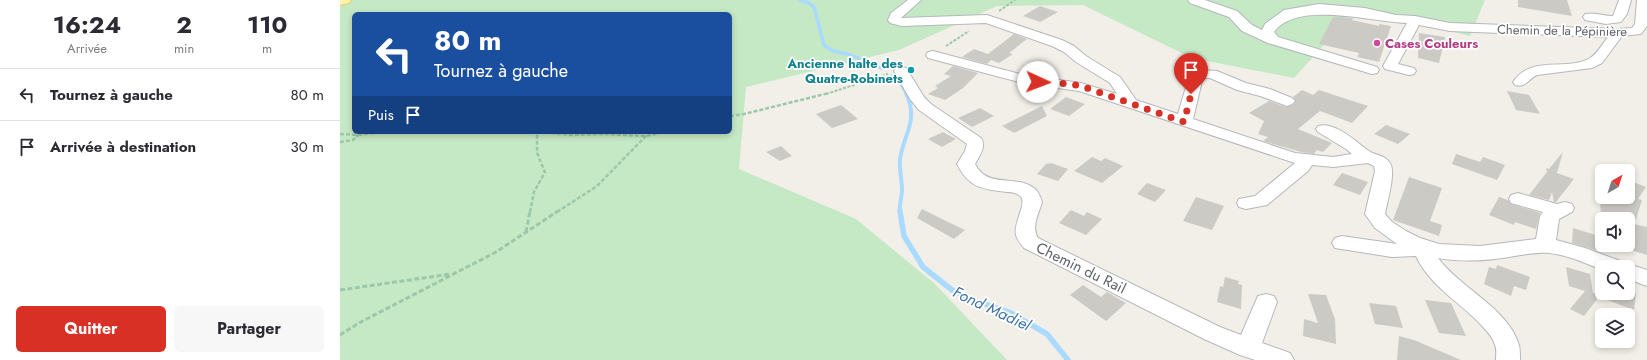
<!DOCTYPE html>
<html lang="fr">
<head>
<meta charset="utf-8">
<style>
  body { margin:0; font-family:Jost,sans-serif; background:#f7f7f7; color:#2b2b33; height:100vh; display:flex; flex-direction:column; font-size:15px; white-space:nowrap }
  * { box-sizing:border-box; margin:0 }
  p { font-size:13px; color:#7c7c81 }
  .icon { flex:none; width:22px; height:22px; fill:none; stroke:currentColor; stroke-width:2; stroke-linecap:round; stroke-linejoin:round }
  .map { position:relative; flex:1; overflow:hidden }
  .details { display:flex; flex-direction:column; background:#fff; width:340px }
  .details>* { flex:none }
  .top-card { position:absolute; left:12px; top:12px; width:380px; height:122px; border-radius:6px; box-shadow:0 2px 6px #0003; background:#1a4fa0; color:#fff; overflow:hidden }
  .needle { width:26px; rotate:39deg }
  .tools { position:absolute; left:1255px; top:164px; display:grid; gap:8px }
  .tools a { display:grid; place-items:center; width:40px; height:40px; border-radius:6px; background:#fff; box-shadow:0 2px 6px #0003; font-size:20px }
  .pin { position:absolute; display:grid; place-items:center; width:34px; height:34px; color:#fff; margin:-41px -17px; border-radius:50% 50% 50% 0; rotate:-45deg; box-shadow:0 0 4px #0007 }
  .pin .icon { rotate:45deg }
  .me { position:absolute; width:44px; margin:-22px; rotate:92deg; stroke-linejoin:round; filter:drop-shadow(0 0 3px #0008) }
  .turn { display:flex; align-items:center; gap:14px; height:84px; padding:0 16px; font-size:18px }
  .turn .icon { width:52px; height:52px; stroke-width:2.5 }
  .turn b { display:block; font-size:28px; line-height:34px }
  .then { display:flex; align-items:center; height:38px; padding:0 16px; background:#0003; gap:8px; font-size:15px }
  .eta { display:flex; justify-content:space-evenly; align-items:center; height:68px; text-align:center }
  .eta b { font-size:24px; font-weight:700; line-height:28px }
  .primary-button { display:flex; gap:8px; margin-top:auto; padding:8px 16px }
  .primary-button a { flex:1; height:46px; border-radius:6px; background:#d93025; color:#fff; font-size:16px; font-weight:700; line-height:46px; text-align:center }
  .primary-button a+a { background:#f7f7f7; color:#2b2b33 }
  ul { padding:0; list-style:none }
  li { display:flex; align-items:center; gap:12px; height:52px; padding:0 16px; border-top:1px solid #e1e1e2 }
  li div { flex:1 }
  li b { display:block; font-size:15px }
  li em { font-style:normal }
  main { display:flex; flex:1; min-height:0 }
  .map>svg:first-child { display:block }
</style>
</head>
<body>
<main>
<section class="details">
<div class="eta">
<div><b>16:24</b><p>Arrivée</p></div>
<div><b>2</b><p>min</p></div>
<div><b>110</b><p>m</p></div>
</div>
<ul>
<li><svg class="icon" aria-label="left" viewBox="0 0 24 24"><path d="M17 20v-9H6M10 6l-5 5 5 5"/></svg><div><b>Tournez à gauche</b></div><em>80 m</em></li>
<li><svg class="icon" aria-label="arrive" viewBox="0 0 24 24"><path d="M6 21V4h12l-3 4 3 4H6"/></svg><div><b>Arrivée à destination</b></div><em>30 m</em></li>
</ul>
<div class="primary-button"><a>Quitter</a><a>Partager</a></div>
</section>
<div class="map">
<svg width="1307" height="360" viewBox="0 0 1307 360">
  <rect width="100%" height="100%" fill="#f1efe8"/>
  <path fill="#c5e8c5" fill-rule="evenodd" d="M0,0H1145L1130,36L1017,8L954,78L852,58L743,5L657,6L559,50L406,87L399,169L516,219L595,284L667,360H0ZM14,14H390V132H14Z"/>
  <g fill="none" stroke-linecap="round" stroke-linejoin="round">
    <path stroke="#aadaff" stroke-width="3.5" d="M460,0L467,2L474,7L484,45L493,51L511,55L541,68
      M552,76L561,84L567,94"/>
    <path stroke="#aadaff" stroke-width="4" d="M560,212C559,204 562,198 562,190C562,180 559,169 560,159C564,133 579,121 566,93"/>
    <path stroke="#aadaff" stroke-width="5.5" d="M560,211L564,236L583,267L612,290L633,300L669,312L707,334L728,360"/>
  </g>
  <path fill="#cccac5" d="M1178,0H1227L1232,16L1178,7Z
    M700,6L718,12L700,22L683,16Z
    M993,17L1013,18L1012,20L1039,26V24L1051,26L1039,62L1017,57L1019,53L979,44Z
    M1079,33L1105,37L1099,63L1078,58Z
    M674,34L687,39L669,53L673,54L659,63L651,60L647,64L622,57L634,49L648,54Z
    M613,66L638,73L623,88L605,100L588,94L598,88L595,86L611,76L604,74Z
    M962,90L973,95L979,90L1028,106L1012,123L980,111L958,129L992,143L983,152L977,150L974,154L961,152L923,141L928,137L918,134L924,121L909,113L929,101L946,107L953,105L956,101L953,97Z
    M1167,91L1189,95L1200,114L1176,110Z
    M726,97L745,104L729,116L710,109Z
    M501,105L518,119L492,128L476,114Z
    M702,106L707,116L674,133L662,126Z
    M640,108L654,116L632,127L618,118Z
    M1046,125L1070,134L1058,144L1034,134Z
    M603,132L616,139L602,147L588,139Z
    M441,146L452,156L440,161L426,152Z
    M1223,152L1217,173L1234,179L1216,202H1214L1212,192L1209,200L1189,195L1207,172L1206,168L1209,169Z
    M1116,154L1140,162L1143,157L1165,165L1157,180L1112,164Z
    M752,157L761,161L765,158L783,166L762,183L734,171Z
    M711,163L728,169L718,181L697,174L706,164Z
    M1002,173L1028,182L1020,195L993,185Z
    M1069,177L1102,188L1090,221L1102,225L1099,236L1053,220Z
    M1288,180L1306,187L1298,199L1302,200L1296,219H1261L1260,197H1288Z
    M807,183L826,190L815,202L797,194Z
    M856,197L884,206L872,230L843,221Z
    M1159,197L1168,200L1171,204L1200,213L1196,229L1175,222L1174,225L1149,215Z
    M582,209L608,222L625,230L614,239L577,218Z
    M731,210L744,216L747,212L762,219L746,235L719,223Z
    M1288,223L1307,227V255L1288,249Z
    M1233,228L1262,237V252L1232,243Z
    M1157,265L1190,277L1186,290L1174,286L1171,296L1144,284L1149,267L1156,269Z
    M1226,267L1250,274L1253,293H1296L1294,310L1259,297L1244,316L1230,309L1245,291L1229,286Z
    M885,277L899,281L898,284L902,285L901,309L877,302L880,286L883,287Z
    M743,285L761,297L767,292L786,303L766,321L730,295Z
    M968,294L986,295L995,319L996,344L963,336L964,319L978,323Z
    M1085,300L1111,303L1126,336L1099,333Z
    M1029,303L1056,306L1063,328L1035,324Z
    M1059,336L1074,340L1121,360H1057Z"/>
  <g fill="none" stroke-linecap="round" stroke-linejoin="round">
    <g stroke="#b5b8bc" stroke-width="2">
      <path id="minor" d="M568,0H581L561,18L647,15L722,40L734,46L746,56L780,77L796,100L838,114L848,80L856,71L861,70L877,71L906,83L930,89L952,98L955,101L952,104L947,106L942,104L920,96L897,90L870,78H865L862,81L853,119L955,153L993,157L1012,154L1006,149L978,132L976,129L978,126C995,121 1016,142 1029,151C1036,156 1047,155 1051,165C1055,176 1047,202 1045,214L1052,222L1066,231L1080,238L1099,244L1140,246L1196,239L1200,216L1203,212L1171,203L1169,199L1171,195L1178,193L1217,204L1225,202L1232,204L1234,208L1232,212L1219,219L1216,240L1245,248L1283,262L1285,264H1288L1307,270V286L1288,279V267H1262V270C1245,263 1228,255 1209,253C1195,252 1182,255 1169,257C1146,261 1121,262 1098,258C1120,288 1168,308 1179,345C1180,349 1180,355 1180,360H1156C1156,355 1157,349 1155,345C1153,338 1148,332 1143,327C1122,303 1090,287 1076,256L1052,257L995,248L992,243L995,238L1002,236L1057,244L1035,228L1025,214L1035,171L1034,166L1028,163L993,167L972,165L968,171L927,205L906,209L899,207L897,203L899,199L915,196L955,163L739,91L683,83L588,58L586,55L588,52L593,51L684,75L741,83L777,94L770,83L736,62L724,52L712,46L646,23L562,26L550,23L548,20L551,13Z
        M848,0H865L897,11L912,25L922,30L925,24L944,10L979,4L1025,8L1056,15L1075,16L1110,23L1278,29L1292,28L1295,24L1297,0H1307V26L1301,34L1282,36L1262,63L1252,68L1197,75C1188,79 1186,88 1175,85L1173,82C1192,54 1226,72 1250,58C1257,54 1263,43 1268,37L1110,31L1079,25L1058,64L1074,68L1076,71L1074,74L1069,75L1045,69L1043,66L1067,23C1032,22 957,0 934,32L938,37L1037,67L1039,70L1037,73L1032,74L928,43L902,31L889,17L850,3Z
        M1279,0H1291L1287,14L1281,22L1266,24L1245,20L1243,17L1245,14C1254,12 1264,16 1273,16Z
        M561,67L566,68L584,97L591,104L641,138C647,147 639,156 635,164C649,191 680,172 697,191C699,194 701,198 702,202C699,213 691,227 698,238L880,327L901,335L918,296L926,294L934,296L937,302L922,343L950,353L954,360H915L900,355L864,339L684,248C681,244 677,240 676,235C673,223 687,204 681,197C678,193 672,192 667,192C642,189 629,188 617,164L625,151L627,144L579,110L570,99L554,71L556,68Z"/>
    </g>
    <g stroke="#f2c960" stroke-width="2">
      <path id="major" d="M0,0H11L9,3L0,5Z"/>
    </g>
    <path stroke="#9cc7a9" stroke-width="2" stroke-dasharray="3 1.5" stroke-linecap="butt" d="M659,11L675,0
      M606,46L629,31
      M486,94L548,74"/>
    <path stroke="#9cc7a9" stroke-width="2.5" stroke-dasharray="4 2" stroke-linecap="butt" d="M390,116L404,114L489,93
      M199,132L231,135L263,134L306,136L324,132
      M0,134L19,135L42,132
      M0,142L13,140L18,135
      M190,212L194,192L205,172L197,153V132
      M217,212L257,186L306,136"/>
    <path stroke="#9cc7a9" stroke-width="3" stroke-dasharray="5 2.5" stroke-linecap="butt" d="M186,232L190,211
      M0,290L111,274
      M0,335L19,323L156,252L218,211"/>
    <use href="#minor" fill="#fff" fill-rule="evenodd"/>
    <use href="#major" fill="#fff2af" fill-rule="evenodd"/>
  </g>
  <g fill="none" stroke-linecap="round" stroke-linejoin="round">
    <path stroke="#d93025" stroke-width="7" stroke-dasharray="0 12.6" d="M698,82L729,84L741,86L844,122L851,94"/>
  </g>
  <circle fill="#d1479c" stroke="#fff" stroke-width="1.5" cx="1037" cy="43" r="4"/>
  <circle fill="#0f9aa8" stroke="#fff" stroke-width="1.5" cx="571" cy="70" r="4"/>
  <g text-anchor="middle" stroke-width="3.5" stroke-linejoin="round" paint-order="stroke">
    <g font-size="13" fill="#5f6368" stroke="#fff">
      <text transform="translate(1222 30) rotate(1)" y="5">Chemin de la Pépinière</text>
    </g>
    <g font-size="13" font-weight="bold" fill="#b23c85" stroke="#fff" text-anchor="start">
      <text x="1045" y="48">Cases Couleurs</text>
    </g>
    <g font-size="13" font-weight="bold" fill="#0d838f" stroke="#fff" text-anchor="end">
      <text x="563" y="68">Ancienne halte des<tspan x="563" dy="15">Quatre-Robinets</tspan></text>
    </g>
    <g font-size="15" fill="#5f6368" stroke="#fff">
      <text transform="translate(741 268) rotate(26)" y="5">Chemin du Rail</text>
    </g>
    <g font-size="16" font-style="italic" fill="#4174aa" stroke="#fff">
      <text transform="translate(652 308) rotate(25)" y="6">Fond Madiel</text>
    </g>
  </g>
</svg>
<div class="tools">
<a><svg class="needle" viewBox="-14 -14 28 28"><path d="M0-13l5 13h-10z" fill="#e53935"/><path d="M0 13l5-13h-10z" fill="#7c7c81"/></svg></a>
<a><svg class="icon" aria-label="sound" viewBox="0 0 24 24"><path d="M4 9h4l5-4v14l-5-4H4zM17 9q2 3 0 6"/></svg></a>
<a><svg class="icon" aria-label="search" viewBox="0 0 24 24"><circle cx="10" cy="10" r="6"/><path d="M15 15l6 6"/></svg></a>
<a><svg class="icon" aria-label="layers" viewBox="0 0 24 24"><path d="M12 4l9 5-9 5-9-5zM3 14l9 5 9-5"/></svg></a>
</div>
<div class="pin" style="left:851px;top:94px;background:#d93025"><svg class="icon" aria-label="arrive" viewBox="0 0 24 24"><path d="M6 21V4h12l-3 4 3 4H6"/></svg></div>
<svg class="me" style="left:698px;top:82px" viewBox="-20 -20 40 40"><circle r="19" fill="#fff"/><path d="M0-13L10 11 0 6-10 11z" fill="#d93025"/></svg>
<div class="top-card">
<div class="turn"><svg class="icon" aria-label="left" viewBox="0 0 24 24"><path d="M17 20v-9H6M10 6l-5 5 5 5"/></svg><div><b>80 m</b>Tournez à gauche</div></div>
<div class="then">Puis<svg class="icon" aria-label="arrive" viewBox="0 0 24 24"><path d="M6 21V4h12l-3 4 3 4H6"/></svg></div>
</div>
</div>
</main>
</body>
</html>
